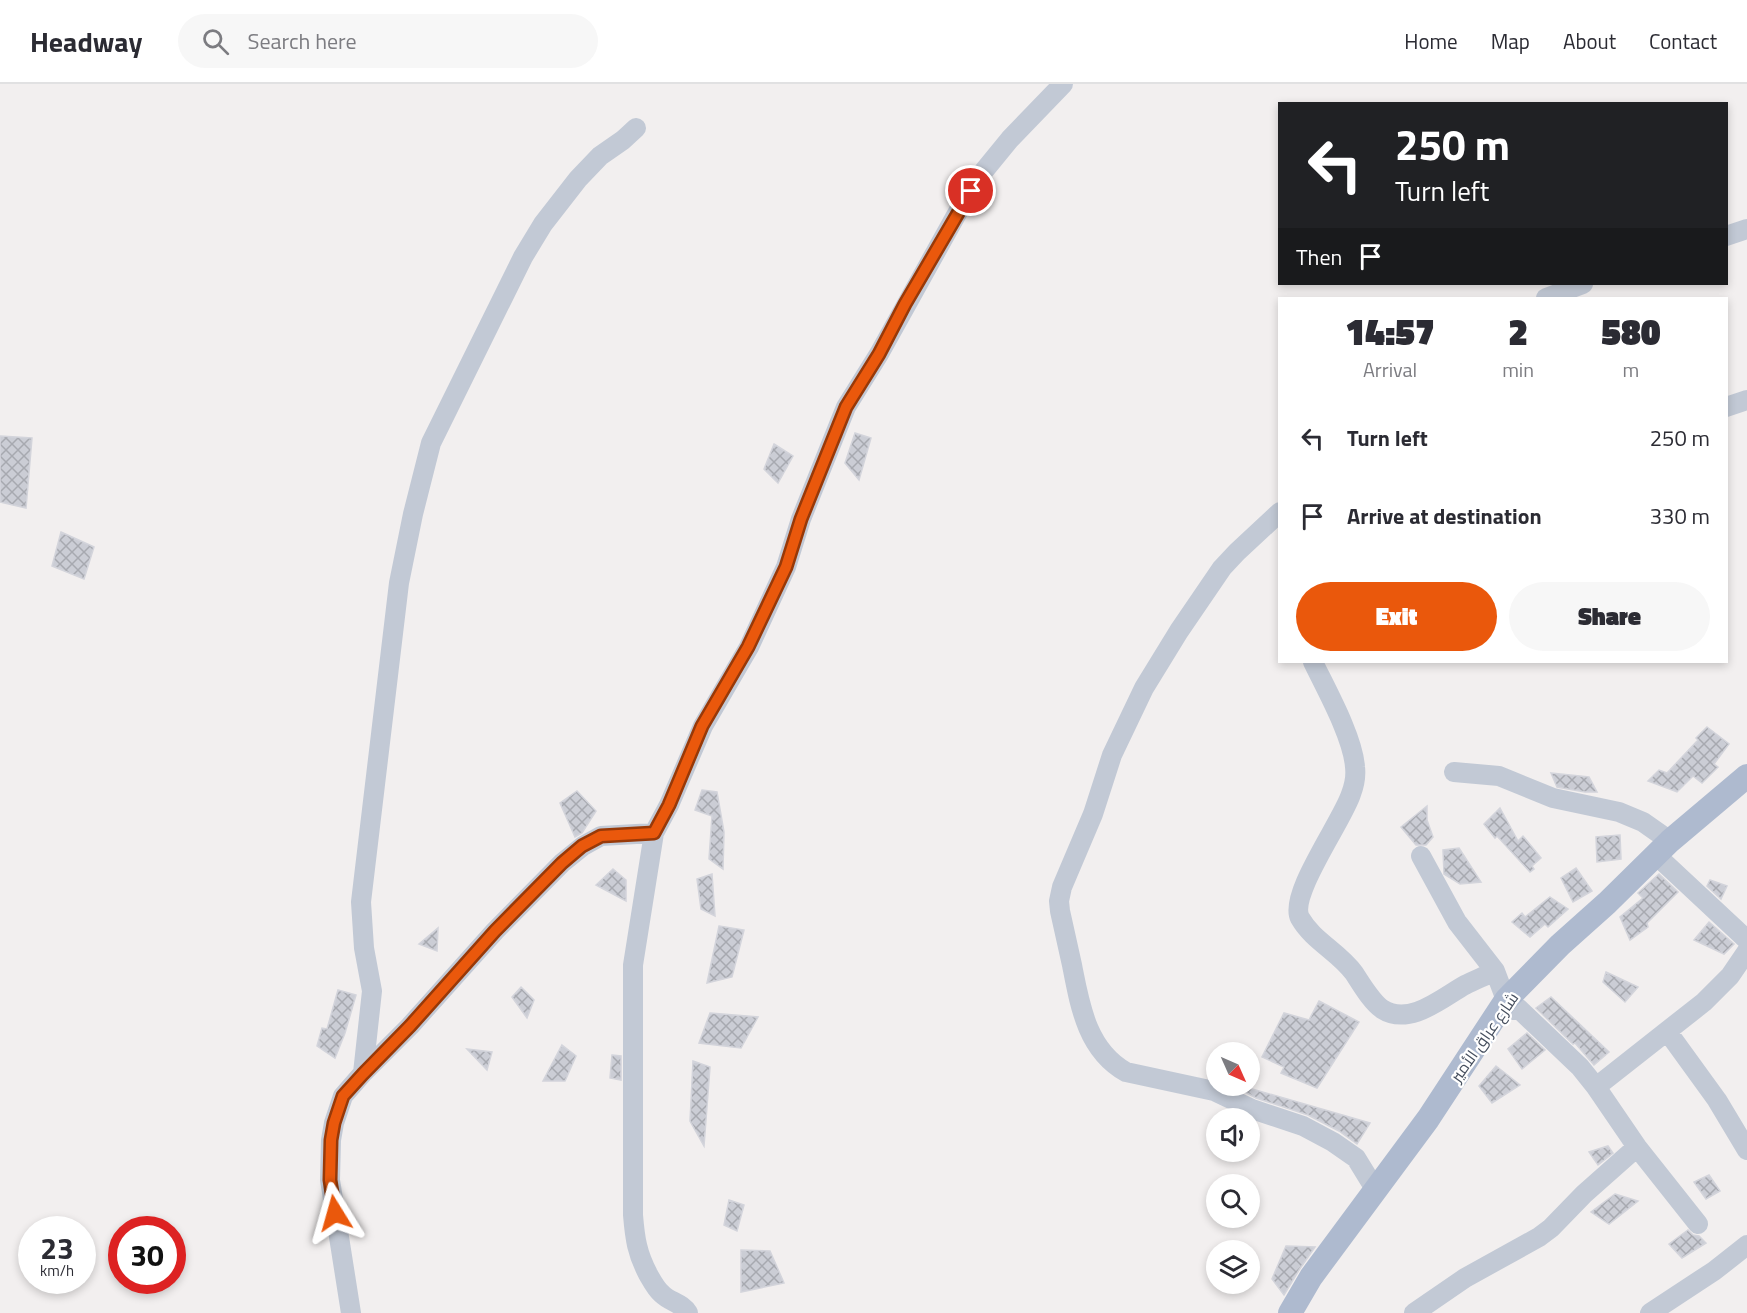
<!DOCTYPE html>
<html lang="en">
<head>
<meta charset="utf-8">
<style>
  body { margin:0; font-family:"Titillium Web",Cairo,sans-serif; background:#f7f7f7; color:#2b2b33; height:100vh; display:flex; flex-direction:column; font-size:22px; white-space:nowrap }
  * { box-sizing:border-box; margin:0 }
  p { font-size:20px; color:#7c7c81 }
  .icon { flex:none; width:33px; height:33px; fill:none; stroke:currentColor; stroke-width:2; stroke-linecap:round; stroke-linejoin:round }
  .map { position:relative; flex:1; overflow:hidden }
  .panel { position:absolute; left:1278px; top:213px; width:450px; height:366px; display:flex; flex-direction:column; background:#fff; border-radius:0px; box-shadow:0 3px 9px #0003 }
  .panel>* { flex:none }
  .banner { position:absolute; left:1278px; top:18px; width:450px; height:183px; border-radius:0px; box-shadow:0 3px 9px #0003; background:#202124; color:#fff; overflow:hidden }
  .needle { width:39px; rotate:135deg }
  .controls { position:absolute; left:1206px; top:958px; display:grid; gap:12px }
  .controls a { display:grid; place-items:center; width:54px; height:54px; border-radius:50%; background:#fff; box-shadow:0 3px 9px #0003; font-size:30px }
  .speed { position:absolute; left:18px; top:1132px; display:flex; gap:12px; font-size:30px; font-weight:700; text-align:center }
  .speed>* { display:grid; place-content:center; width:78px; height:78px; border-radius:50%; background:#fff; box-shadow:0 3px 9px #0003; line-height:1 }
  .speed small { font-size:15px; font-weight:400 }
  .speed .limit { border:9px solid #d22; background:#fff; color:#111 }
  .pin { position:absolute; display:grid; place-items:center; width:51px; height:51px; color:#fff; margin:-26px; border:3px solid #fff; border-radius:50%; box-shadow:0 2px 6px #0007 }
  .me { position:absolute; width:66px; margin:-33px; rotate:352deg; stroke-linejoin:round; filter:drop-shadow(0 0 4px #0008) }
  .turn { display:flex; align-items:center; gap:21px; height:126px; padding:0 18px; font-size:27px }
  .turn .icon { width:78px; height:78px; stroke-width:2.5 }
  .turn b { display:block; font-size:42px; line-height:51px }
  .then { display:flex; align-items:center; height:57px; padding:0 18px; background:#0003; gap:12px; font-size:22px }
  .eta { display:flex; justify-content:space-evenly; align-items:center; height:102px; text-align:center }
  .eta b { font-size:36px; font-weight:800; line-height:42px }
  .primary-button { display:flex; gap:12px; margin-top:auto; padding:12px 18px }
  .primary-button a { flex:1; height:69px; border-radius:36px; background:#ea580c; color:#fff; font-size:24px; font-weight:800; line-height:69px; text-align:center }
  .primary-button a+a { background:#f7f7f7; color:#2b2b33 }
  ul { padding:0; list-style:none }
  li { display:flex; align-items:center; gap:18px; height:78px; padding:0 18px }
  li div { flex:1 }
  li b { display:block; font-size:22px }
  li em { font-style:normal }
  header { display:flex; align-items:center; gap:36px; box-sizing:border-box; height:84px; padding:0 30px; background:#fff; border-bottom:2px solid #e1e1e2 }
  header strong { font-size:28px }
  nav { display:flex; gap:33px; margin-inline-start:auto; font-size:21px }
  .search { width:420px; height:54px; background:#f7f7f7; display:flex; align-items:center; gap:15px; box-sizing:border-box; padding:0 21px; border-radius:33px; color:#7c7c81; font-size:22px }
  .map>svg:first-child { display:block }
</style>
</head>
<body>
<header>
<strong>Headway</strong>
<div class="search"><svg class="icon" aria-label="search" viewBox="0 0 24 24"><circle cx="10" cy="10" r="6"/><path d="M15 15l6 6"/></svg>Search here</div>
<nav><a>Home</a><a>Map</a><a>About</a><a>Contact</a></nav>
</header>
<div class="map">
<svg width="1747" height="1229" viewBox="0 0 1747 1229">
  <defs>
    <pattern id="building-cross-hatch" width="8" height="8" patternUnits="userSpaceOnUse" patternTransform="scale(1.5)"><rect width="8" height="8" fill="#cbcdd5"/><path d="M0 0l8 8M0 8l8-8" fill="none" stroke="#a7a9b0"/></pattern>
  </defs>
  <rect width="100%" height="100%" fill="#f2efef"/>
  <path fill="url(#building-cross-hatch)" stroke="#d3d4db" stroke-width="1.5" d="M855,349L871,354L859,396L845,379Z
    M0,352L32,354L26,424L0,418Z
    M774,360L793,372L778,399L764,385Z
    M61,448L94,463L84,495L52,482Z
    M1707,643L1729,660L1714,680L1718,683L1702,699L1693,692L1677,708L1648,697L1659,686L1667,689L1698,656L1696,654Z
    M1551,689L1589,693L1597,708H1585L1557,703Z
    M702,706L717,708L724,748L723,785L709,775L712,732L695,726Z
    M577,707L596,727L582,749L575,753L560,719Z
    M1427,722V736L1433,753L1426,761H1416L1401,743Z
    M1500,724L1518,757L1523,752L1541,774L1532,782L1534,785L1530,788L1497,752L1495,754L1484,740Z
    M1620,751L1621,775L1597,778L1596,753Z
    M1459,764L1481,798L1460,800L1444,790L1443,766Z
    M1576,784L1592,807L1573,818L1561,794Z
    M613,785L626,796V817L596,801Z
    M712,790L715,832L701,825L697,795Z
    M1659,790L1678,808L1647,839L1648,843L1630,856L1620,833L1643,814L1638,809Z
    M1710,796L1727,802L1721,815L1707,802Z
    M1550,813L1568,825L1548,843L1545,840L1530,853L1512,838L1522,829L1525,833Z
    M1709,838L1734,860L1724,870L1694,856Z
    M719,842L744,846L732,893L707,899Z
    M438,844L437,867L419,860Z
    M1606,888L1638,903L1625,918L1603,898Z
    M521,903L534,916L527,934L512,913Z
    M338,906L356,911L345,949L335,974L317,962L322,944L327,945Z
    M1551,913L1609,968L1594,981L1575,959L1573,960L1536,924Z
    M1319,917L1359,938L1317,1004L1281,989L1284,983L1262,973L1284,929L1309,936Z
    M710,929L758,933L741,964L699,959Z
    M1527,949L1545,966L1522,985L1508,965Z
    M562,961L576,972L565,997H543Z
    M467,965L492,968L487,986Z
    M612,971L621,972V996L610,994Z
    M693,977L710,983L704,1062L690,1037Z
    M1496,982L1520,1001L1492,1019L1479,1002Z
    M1234,1002H1242L1370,1039L1357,1060L1339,1047L1308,1031L1256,1014Z
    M1608,1062L1613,1069L1598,1081L1589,1068Z
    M1709,1091L1720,1107L1706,1115L1694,1098Z
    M1615,1110L1638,1117L1609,1140L1591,1128Z
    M729,1116L744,1121L737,1147L724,1141Z
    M1688,1146L1693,1151L1699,1152L1706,1159L1682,1174L1669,1160Z
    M1286,1162L1315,1163L1299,1186L1284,1211L1272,1195Z
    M741,1166L770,1167L784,1199L741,1208Z"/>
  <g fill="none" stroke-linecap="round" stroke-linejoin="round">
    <path stroke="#c2c9d5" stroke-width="20" d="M1726,152L1747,145
      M1546,214L1583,200
      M1726,323L1747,316
      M1280,428L1237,468L1222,484L1179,547L1144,604L1112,671L1093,730L1062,803L1059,817L1060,827C1064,845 1068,863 1072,881C1080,922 1087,966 1126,988L1214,1007L1252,1025L1303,1042L1333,1058L1356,1074L1375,1105
      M1313,578C1326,605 1353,653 1355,683C1356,691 1354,702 1351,710C1343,736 1288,811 1300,834C1313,857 1339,868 1354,889C1362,901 1371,917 1382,925C1410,943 1443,913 1465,901C1475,896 1485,892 1495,887
      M1454,688L1499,692L1553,714L1619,728L1643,738L1670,757
      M1656,771L1747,856
      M1421,772L1457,838L1495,887L1506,916
      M1498,929L1518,924L1580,983L1596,1003L1637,1063L1698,1140
      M1667,947L1717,1016L1747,1066
      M363,989L372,907L364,864L361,818L399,499L413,430L431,359L523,173L543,140L578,95L600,72L623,56L636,44
      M1596,1003L1704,918L1730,892L1747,867
      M351,1229L330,1096L331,1056L334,1039L343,1012L363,989L410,942L495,847L562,779L583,762L601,752L654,749
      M688,1229C682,1219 670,1218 662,1210C656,1205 652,1197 648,1190C637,1169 635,1155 633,1131V881L654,749L669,721L703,642L749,563L786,483L801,435L846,323L879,270L959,126L983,88L1010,55L1063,0
      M1414,1229L1465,1194L1539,1153L1551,1144L1584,1110L1637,1063
      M1650,1229L1714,1187L1747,1161"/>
    <path stroke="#aebacf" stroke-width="24" d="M1290,1229L1311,1193L1428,1035L1506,916L1560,861L1607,819L1670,757L1747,692"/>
  </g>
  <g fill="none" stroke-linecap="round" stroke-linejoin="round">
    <g stroke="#983908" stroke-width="15">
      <path id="route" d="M335,1129L330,1096L331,1056L334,1039L343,1012L363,990L410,942L495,847L562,779L582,762L601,752L654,749L669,721L702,642L748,563L786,483L801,435L846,323L879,270L905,220L971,107"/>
    </g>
    <use href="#route" stroke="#ea580c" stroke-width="10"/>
  </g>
  <g text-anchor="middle" stroke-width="4.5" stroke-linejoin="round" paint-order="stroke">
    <g font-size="16" fill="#464f5e" stroke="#fff">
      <text transform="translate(1484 953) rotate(-55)" y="6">شارع عراق الأمير</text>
    </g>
  </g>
</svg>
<div class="controls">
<a><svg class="needle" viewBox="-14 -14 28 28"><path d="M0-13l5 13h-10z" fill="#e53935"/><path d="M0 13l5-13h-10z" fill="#7c7c81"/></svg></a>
<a><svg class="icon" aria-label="sound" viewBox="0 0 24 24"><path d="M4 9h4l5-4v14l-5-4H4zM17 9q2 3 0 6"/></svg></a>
<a><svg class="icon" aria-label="search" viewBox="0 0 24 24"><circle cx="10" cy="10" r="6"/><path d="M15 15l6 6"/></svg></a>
<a><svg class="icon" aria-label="layers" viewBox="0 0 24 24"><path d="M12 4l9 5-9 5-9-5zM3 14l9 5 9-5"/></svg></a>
</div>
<div class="speed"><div>23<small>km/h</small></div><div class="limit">30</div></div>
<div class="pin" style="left:971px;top:107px;background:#d93025"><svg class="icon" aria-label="arrive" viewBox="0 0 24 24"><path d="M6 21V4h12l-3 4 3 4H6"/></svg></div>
<svg class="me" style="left:335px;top:1129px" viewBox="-20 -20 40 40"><path d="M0-17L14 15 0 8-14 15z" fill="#ea580c" stroke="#fff" stroke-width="4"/></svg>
<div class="banner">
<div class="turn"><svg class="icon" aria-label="left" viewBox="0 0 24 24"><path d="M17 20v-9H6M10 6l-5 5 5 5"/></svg><div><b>250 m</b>Turn left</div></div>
<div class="then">Then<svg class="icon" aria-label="arrive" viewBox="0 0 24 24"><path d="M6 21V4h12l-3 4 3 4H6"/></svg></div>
</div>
<section class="panel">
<div class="eta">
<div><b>14:57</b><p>Arrival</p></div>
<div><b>2</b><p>min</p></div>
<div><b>580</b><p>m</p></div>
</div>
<ul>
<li><svg class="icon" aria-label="left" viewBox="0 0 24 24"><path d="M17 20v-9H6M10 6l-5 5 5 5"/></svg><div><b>Turn left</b></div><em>250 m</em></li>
<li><svg class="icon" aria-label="arrive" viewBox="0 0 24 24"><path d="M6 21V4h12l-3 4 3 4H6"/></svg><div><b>Arrive at destination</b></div><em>330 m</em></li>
</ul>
<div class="primary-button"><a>Exit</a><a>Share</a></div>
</section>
</div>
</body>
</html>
